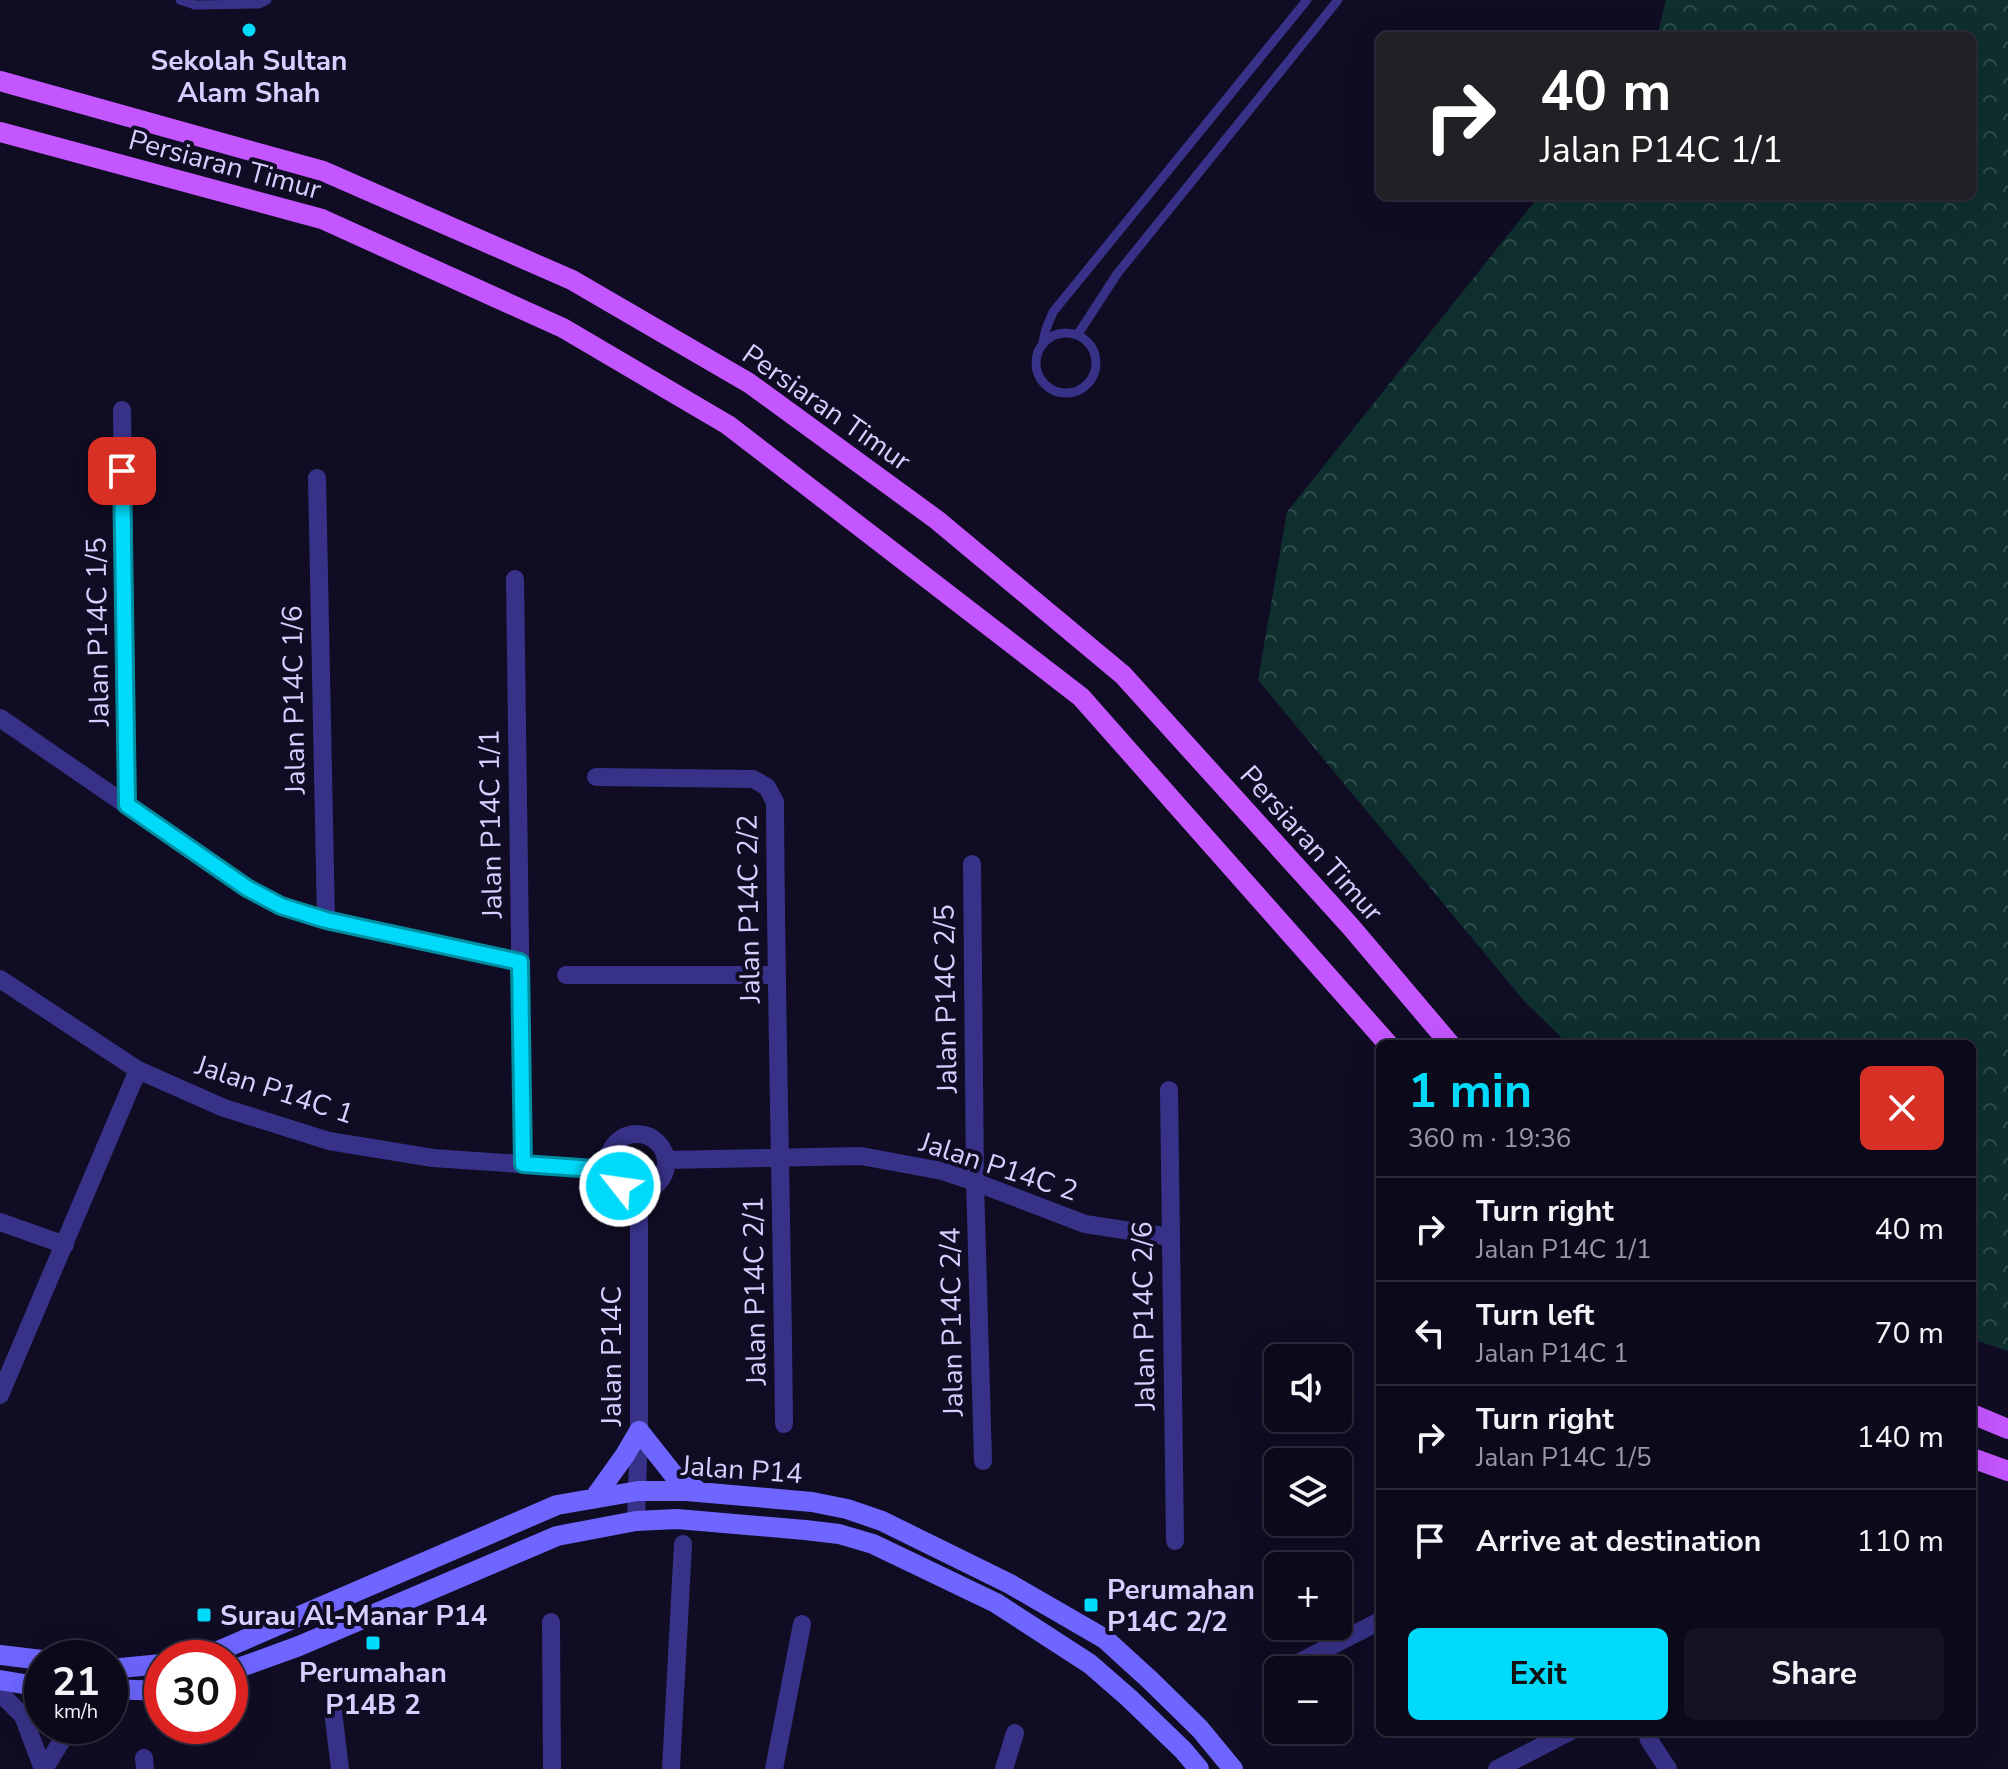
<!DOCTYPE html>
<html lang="en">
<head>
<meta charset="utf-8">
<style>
  body { margin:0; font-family:"Nunito Sans",sans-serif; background:#151224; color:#f1f3f6; height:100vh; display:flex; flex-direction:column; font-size:30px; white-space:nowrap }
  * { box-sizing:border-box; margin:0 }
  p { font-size:26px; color:#9a9aa3 }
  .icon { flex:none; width:44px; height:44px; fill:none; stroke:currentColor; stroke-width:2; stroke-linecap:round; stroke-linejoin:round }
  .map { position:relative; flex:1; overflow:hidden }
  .panel { position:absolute; left:1376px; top:1040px; width:600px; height:696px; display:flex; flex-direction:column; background:#0c091b; border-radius:12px; box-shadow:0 8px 32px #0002,0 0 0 2px #2c2a3a }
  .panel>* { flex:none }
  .guide { position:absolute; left:1376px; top:32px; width:600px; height:168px; border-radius:12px; box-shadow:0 8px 32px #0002,0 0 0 2px #2c2a3a; background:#202124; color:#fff; overflow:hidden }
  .tools { position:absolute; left:1264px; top:1344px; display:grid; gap:16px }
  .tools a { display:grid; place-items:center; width:88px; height:88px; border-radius:12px; background:#0c091b; box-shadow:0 8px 32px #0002,0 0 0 2px #2c2a3a; font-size:40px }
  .speed { position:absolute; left:24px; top:1640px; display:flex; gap:16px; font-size:40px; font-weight:700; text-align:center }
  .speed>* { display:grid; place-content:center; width:104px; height:104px; border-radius:50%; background:#0c091b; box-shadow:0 8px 32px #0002,0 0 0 2px #2c2a3a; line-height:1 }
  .speed small { font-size:20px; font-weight:400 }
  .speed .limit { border:12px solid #d22; background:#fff; color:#111 }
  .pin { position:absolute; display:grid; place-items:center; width:68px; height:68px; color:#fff; margin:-34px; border-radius:16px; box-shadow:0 4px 12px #0006 }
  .me { position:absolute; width:88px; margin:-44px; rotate:300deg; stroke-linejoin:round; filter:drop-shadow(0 0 6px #0008) }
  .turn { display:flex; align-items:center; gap:28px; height:168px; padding:0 32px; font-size:36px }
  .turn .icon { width:104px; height:104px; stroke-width:2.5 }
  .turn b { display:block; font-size:56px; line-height:68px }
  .round { display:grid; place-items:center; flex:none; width:84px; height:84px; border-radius:12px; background:#151224 }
  .headline { display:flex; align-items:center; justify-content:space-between; height:136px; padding:0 32px }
  h1 { font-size:48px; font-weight:700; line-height:60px; color:#00dafa }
  .action { display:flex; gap:16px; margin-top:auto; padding:16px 32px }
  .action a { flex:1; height:92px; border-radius:12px; background:#00dafa; color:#111; font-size:32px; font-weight:700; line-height:92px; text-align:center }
  .action a+a { background:#151224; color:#f1f3f6 }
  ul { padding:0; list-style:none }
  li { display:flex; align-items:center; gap:24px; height:104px; padding:0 32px; border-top:2px solid #2c2a3a }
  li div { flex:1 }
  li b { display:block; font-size:30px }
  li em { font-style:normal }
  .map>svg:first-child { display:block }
</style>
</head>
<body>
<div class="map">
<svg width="2008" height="1769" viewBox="0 0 2008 1769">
  <defs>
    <pattern id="forest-crowns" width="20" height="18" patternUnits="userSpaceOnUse" patternTransform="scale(2)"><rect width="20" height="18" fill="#0e2f2e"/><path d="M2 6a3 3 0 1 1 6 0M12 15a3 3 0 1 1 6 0" fill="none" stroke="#304c4d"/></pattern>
  </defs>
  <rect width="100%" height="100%" fill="#100c24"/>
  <path fill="url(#forest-crowns)" d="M1666,0H2008V1351L1972,1339V1044H1568L1525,1002L1258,680L1287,512L1539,196H1972V36H1657Z"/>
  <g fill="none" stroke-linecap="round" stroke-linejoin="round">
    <path stroke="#373288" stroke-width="9" d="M180,0L195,5L259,4L267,0
      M1036 363a30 30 0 1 1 60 0a30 30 0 1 1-60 0Z
      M1078,334L1117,274L1338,0
      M1043,342L1046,329L1053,312L1307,0"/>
    <path stroke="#373288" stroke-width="18" d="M122,410L127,805
      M317,478L326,920
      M515,579L523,1164
      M0,718L247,888L281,906L326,920L520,962
      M596,777L753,779L767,787L775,802C776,1009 782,1216 784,1424
      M972,864L975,1182L983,1461
      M566,975H776
      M0,979L138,1070L224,1108L329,1141L433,1158L609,1170
      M1169,1090L1175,1541
      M608 1163a29 29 0 1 1 58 0a29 29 0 1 1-58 0Z
      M666,1160L861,1156L942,1171L975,1182L1085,1224L1170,1237
      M0,1222L65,1245
      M0,1395L138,1070
      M636,1521L639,1431V1192
      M551,1622L552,1769
      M1288,1668L1380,1621
      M0,1693L23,1716L43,1769
      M333,1711L340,1769
      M1647,1732L1649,1740L1668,1769
      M144,1758L145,1769
      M44,1769L71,1726
      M671,1769L683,1544
      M774,1769L802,1624
      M1004,1769L1015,1733
      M1497,1769L1569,1732"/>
    <path stroke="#6e66ff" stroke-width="20" d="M595,1497L625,1455L639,1431L677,1479L697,1490
      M0,1655L42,1660
      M192,1658L209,1655L557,1505L638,1491H686L812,1502L847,1509L882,1521L1010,1584L1105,1639L1150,1680L1200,1729L1233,1769
      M110,1669L162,1664
      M230,1671L299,1646L557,1536L636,1521L677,1519L805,1530L839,1534L873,1544L996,1603L1090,1664L1129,1698L1183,1750L1199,1769
      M0,1680L42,1687
      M110,1689L162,1691"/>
    <path stroke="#c456ff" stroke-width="20" d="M0,81L323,171L572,280L749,383L937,520L1123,675L1351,927L1450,1044
      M0,132L322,219L563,328L728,425L1081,697L1388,1044
      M1972,1414L2008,1429
      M1972,1458L2008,1471"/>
  </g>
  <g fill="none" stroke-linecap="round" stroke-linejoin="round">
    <g stroke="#008ea2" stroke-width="20">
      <path id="route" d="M122,471L127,805L247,888L281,906L326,920L520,962L523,1164L609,1170L613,1179L620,1186"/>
    </g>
    <use href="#route" stroke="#00dafa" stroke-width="14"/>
  </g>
  <g fill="#00dafa" stroke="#100c24" stroke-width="3">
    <circle cx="249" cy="30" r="8"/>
    <rect x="1083" y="1597" width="16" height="16" rx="4"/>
    <rect x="196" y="1607" width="16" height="16" rx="4"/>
    <rect x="365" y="1635" width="16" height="16" rx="4"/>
  </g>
  <g text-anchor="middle" stroke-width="8" stroke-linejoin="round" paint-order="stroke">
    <g font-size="28" font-weight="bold" fill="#d6cfff" stroke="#100c24">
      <text x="249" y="70">Sekolah Sultan<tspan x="249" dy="32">Alam Shah</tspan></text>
      <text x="1107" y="1599" text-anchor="start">Perumahan<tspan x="1107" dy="32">P14C 2/2</tspan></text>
      <text x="220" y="1625" text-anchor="start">Surau Al-Manar P14</text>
      <text x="373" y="1682">Perumahan<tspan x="373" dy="32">P14B 2</tspan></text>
    </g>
    <g font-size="28" fill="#d6cfff" stroke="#100c24">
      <text transform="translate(225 164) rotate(15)" y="10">Persiaran Timur</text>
      <text transform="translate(827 407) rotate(35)" y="10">Persiaran Timur</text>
      <text transform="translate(97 632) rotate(-91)" y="10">Jalan P14C 1/5</text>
      <text transform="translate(293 700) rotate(-91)" y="10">Jalan P14C 1/6</text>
      <text transform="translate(490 824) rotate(-91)" y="10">Jalan P14C 1/1</text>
      <text transform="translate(1312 843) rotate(48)" y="10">Persiaran Timur</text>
      <text transform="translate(748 909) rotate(-91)" y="10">Jalan P14C 2/2</text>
      <text transform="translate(945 999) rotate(-91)" y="10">Jalan P14C 2/5</text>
      <text transform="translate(275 1089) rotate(18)" y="10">Jalan P14C 1</text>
      <text transform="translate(999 1166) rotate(18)" y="10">Jalan P14C 2</text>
      <text transform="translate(754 1291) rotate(-91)" y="10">Jalan P14C 2/1</text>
      <text transform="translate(1143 1316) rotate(-91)" y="10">Jalan P14C 2/6</text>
      <text transform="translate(951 1322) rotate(-91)" y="10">Jalan P14C 2/4</text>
      <text transform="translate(611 1356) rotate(-90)" y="10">Jalan P14C</text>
      <text transform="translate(742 1469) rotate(4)" y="10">Jalan P14</text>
    </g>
  </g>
</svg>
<div class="tools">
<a><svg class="icon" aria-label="sound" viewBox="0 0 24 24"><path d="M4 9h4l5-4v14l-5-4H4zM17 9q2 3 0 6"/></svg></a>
<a><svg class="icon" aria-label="layers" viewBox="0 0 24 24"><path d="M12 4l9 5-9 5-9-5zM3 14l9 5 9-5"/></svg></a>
<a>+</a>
<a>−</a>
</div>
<div class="speed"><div>21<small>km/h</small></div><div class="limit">30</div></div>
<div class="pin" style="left:122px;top:471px;background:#d93025"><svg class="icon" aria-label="arrive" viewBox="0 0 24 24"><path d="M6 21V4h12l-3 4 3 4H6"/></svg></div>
<svg class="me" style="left:620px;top:1186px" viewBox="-20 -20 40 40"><circle r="17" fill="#00dafa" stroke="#fff" stroke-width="3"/><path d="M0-11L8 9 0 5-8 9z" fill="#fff"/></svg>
<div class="guide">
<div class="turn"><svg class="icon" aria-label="right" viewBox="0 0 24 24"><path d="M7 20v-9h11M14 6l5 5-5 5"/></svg><div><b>40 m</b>Jalan P14C 1/1</div></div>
</div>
<section class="panel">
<div class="headline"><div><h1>1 min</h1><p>360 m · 19:36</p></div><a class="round" style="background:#d93025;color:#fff"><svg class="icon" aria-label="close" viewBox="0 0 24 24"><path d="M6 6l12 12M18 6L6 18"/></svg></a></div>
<ul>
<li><svg class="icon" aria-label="right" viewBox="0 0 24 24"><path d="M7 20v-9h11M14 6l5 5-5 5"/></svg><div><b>Turn right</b><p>Jalan P14C 1/1</p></div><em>40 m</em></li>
<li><svg class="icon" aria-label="left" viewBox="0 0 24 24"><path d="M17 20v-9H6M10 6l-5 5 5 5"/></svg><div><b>Turn left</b><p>Jalan P14C 1</p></div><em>70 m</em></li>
<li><svg class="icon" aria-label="right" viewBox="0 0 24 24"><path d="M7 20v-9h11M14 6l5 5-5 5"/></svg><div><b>Turn right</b><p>Jalan P14C 1/5</p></div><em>140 m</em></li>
<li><svg class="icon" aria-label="arrive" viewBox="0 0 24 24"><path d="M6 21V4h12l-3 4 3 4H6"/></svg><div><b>Arrive at destination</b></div><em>110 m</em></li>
</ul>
<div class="action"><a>Exit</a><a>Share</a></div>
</section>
</div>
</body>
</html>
